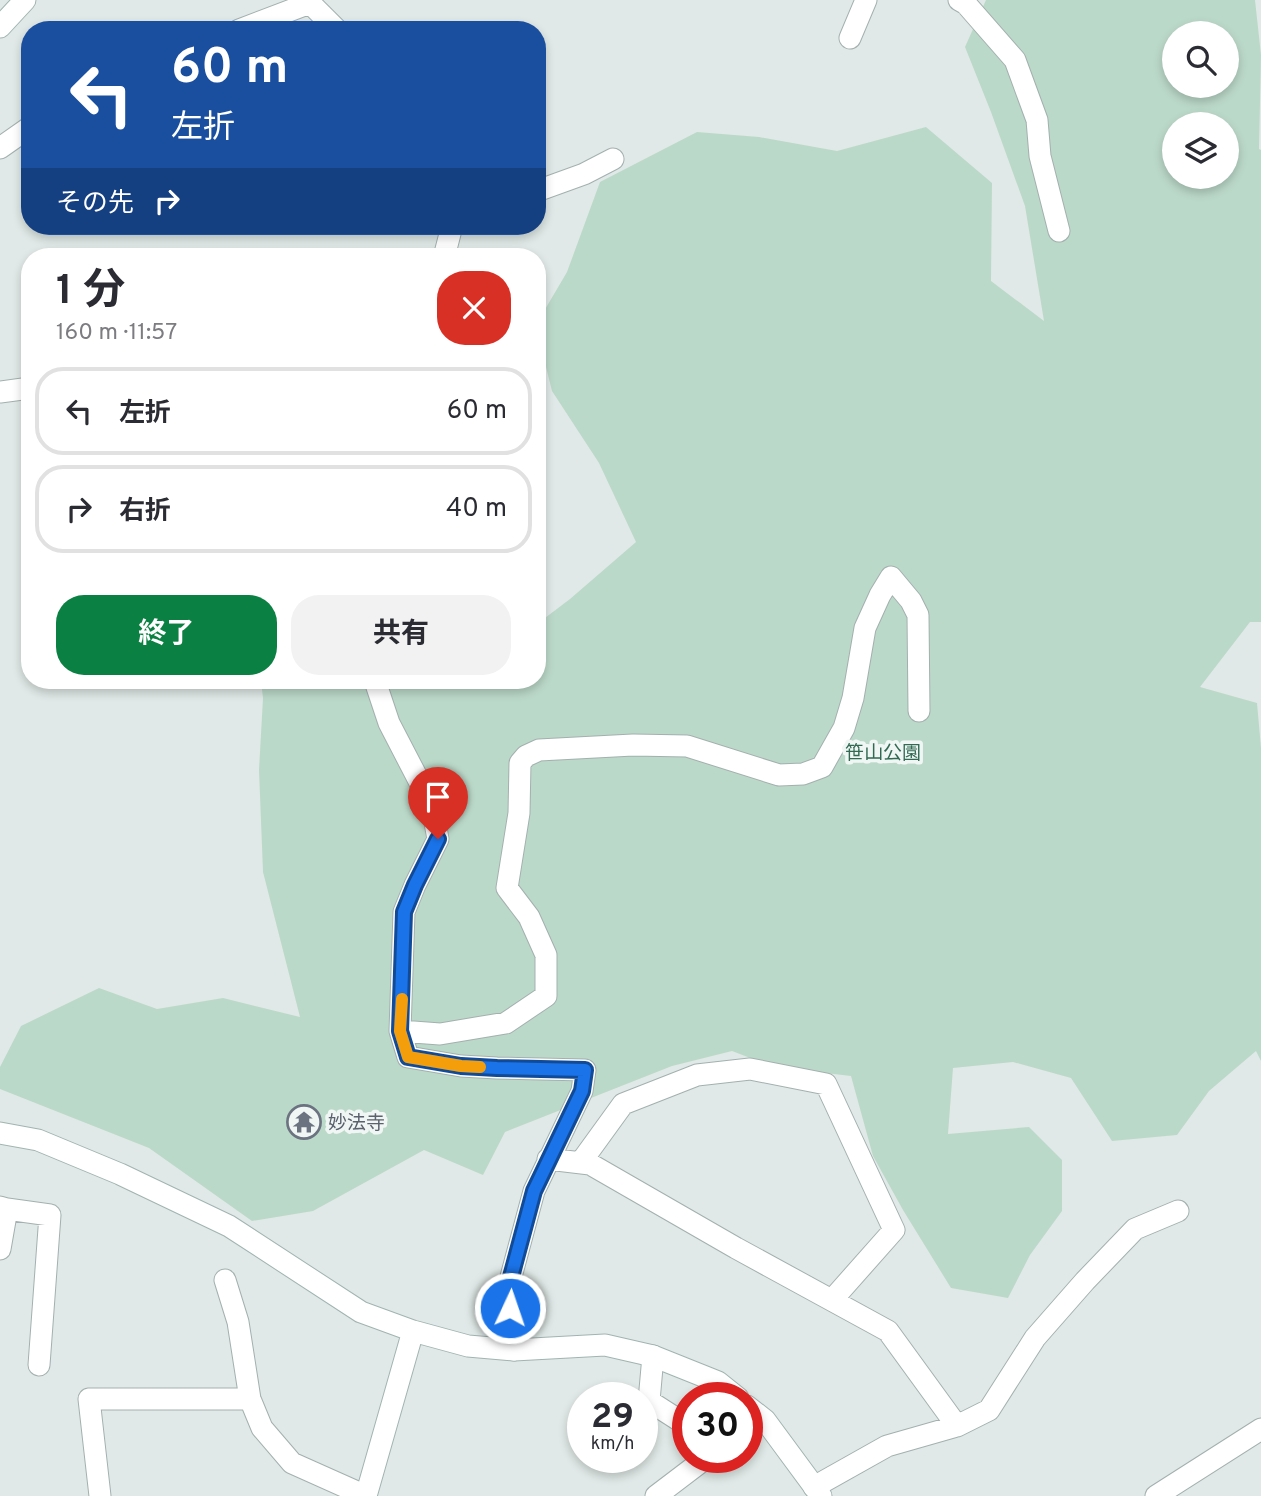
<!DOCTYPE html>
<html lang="ja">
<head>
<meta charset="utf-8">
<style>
  body { margin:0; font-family:Overpass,"Noto Sans JP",sans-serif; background:#f2f2f3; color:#2b2b33; height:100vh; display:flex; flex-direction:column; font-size:26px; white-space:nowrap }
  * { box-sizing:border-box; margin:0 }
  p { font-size:23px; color:#7c7c81 }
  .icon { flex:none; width:38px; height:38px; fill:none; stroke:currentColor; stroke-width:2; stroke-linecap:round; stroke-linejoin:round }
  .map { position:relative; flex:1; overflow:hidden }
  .sheet { position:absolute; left:21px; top:248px; width:525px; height:441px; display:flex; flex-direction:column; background:#fff; border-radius:28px; box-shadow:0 4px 10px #0003 }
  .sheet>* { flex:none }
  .top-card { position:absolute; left:21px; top:21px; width:525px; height:214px; border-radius:28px; box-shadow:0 4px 10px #0003; background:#1a4fa0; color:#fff; overflow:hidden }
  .buttons { position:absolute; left:1162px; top:21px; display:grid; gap:14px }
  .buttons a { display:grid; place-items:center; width:77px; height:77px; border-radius:50%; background:#fff; box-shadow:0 4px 10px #0003; font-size:35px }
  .speed { position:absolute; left:567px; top:1382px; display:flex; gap:14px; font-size:35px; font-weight:700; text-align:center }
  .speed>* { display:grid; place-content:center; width:91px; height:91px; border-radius:50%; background:#fff; box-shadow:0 4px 10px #0003; line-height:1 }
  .speed small { font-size:18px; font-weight:400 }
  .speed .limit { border:10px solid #d22; background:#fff; color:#111 }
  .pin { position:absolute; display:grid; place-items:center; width:60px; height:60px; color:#fff; margin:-72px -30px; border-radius:50% 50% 50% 0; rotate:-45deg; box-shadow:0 0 7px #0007 }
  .pin .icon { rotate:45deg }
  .me { position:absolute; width:77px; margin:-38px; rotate:3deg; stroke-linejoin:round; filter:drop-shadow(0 0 5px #0008) }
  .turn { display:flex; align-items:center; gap:24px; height:147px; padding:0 35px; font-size:32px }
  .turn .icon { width:91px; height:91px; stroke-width:2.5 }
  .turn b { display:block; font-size:49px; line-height:60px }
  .then { display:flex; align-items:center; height:66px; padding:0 35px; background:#0003; gap:14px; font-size:26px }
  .round { display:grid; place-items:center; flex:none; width:74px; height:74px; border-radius:28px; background:#f2f2f3 }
  .summary { display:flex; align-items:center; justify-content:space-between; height:119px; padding:0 35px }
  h1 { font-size:42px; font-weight:700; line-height:52px }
  .primary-button { display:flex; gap:14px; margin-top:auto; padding:14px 35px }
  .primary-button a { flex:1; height:80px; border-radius:28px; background:#0b8043; color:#fff; font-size:28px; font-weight:700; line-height:80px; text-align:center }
  .primary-button a+a { background:#f2f2f3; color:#2b2b33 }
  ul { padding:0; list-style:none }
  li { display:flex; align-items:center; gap:21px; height:88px; margin:0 14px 10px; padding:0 21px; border:4px solid #e1e1e2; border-radius:28px }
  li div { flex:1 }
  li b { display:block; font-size:26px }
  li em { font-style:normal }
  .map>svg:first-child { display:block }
</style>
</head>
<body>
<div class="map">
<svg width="1261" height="1496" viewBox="0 0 1261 1496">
  <rect width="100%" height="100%" fill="#e0e9e7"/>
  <path fill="#bbd9c9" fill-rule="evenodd" d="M986,0H1255L1261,55L1259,149L1261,150V622H1250L1200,687L1257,703L1261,748V1061L1256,1051L1209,1091L1177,1135L1112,1141L1071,1078L1013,1062L953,1068L948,1134L1029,1127L1062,1160V1211L1030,1255L1008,1298L951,1288L903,1210L873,1156L851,1076L774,1067L732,1051L672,1066L505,1132L483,1175L424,1150L313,1211L252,1221L149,1148L0,1089V1067L21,1026L99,988L157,1009L223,998L300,1017L263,872L259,770L263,698L261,681H537V624L570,599L636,542L599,463L552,391L537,331V323L567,272L600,182L697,132L759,137L837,151L926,127L992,183L991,281L1044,321L1025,206L991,112L965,47ZM1174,33H1227V86H1174ZM1174,124H1227V177H1174Z"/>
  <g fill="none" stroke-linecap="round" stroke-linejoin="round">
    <g stroke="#a3b0af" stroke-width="23">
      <path id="street" d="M959,0L966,4L1015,60L1037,120L1040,156L1059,231
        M310,3L337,30
        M239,30L310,3
        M850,38L866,0
        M0,148L30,127
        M537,191L584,174L613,159
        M444,257L452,226
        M0,392L30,388
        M375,681L389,723L432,806L438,839L415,885L404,912L400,1031L408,1057L461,1066L497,1068L585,1070L582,1091L534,1191L508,1288L514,1350
        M400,1031L440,1034L506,1023L546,996V955L529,917L507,888L519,813L520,763L526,756L539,750L633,745L687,746L779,775L803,774L822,767L844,728L853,698L865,628L880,595L891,577L911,601L918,615L919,711
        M548,1159L590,1164L736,1248L888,1331L957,1426L989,1410L1035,1338L1085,1281L1135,1229L1178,1211
        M581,1162L623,1104L697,1075L750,1069L826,1084L894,1230L832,1300
        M0,1207L7,1209L0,1249
        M7,1209L50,1215L39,1365
        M225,1280L238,1322L250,1399L262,1428L292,1463L366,1496
        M653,1356L649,1401L688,1426
        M814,1487L887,1446L957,1426
        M100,1496L89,1399H250
        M656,1496L706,1458
        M1156,1496L1261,1429"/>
    </g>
    <g stroke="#a0b4b1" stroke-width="23">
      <path id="secondary" d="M0,27L25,0
        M0,1133L38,1140L120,1174L229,1226L361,1312L413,1331L468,1346L514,1350L605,1345L653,1356L718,1382L738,1398
        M747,1406L765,1420L821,1496
        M366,1496L413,1331"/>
    </g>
    <use href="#street" stroke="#fff" stroke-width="21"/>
    <use href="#secondary" stroke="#fff" stroke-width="21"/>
  </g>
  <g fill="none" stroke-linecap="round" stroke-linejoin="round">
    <g stroke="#114b97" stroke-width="18">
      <path id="route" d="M438,839L415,885L404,912L400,1031L408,1057L461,1066L497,1068L585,1070L582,1091L534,1191L508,1288L510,1308"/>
    </g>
    <use href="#route" stroke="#1a73e8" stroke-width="12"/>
    <path stroke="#f59e0b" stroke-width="12" d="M402,999L400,1031L408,1057L461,1066L480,1067"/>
  </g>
  <defs>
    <g id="temple-ring" transform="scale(1.75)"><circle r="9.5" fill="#f0f6f4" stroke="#6b7280" stroke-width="1.5"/><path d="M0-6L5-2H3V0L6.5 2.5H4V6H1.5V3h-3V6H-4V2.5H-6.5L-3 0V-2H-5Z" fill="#6b7280"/></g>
  </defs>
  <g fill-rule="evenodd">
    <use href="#temple-ring" x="304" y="1122"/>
  </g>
  <g text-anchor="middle" stroke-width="7" stroke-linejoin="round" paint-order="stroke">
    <g font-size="19" fill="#316a53" stroke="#f0f6f4">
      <text x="883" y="759">笹山公園</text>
    </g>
    <g font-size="19" fill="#5b616d" stroke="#f0f6f4" text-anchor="start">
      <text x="328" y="1129">妙法寺</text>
    </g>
  </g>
</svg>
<div class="buttons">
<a><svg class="icon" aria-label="search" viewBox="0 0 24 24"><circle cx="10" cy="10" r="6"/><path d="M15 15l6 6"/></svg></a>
<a><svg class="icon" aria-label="layers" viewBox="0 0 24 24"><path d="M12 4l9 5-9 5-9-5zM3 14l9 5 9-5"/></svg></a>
</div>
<div class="speed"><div>29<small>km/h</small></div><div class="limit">30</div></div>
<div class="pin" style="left:438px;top:839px;background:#d93025"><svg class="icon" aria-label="arrive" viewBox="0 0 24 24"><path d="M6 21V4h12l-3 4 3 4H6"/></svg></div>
<svg class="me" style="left:510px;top:1308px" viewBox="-20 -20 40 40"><circle r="17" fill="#1a73e8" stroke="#fff" stroke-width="3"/><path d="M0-11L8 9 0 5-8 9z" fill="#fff"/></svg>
<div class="top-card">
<div class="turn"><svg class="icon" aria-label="left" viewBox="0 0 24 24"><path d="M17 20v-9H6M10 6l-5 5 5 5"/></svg><div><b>60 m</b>左折</div></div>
<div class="then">その先<svg class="icon" aria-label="right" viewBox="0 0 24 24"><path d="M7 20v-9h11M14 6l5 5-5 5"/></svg></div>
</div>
<section class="sheet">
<div class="summary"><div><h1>1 分</h1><p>160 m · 11:57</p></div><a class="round" style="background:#d93025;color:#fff"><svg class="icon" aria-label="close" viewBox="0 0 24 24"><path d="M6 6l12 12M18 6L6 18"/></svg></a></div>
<ul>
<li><svg class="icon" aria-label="left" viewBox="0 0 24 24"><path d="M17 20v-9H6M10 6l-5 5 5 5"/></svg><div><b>左折</b></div><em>60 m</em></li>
<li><svg class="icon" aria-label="right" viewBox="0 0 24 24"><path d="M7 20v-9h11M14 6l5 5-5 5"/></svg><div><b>右折</b></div><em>40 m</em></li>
</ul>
<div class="primary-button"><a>終了</a><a>共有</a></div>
</section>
</div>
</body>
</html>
